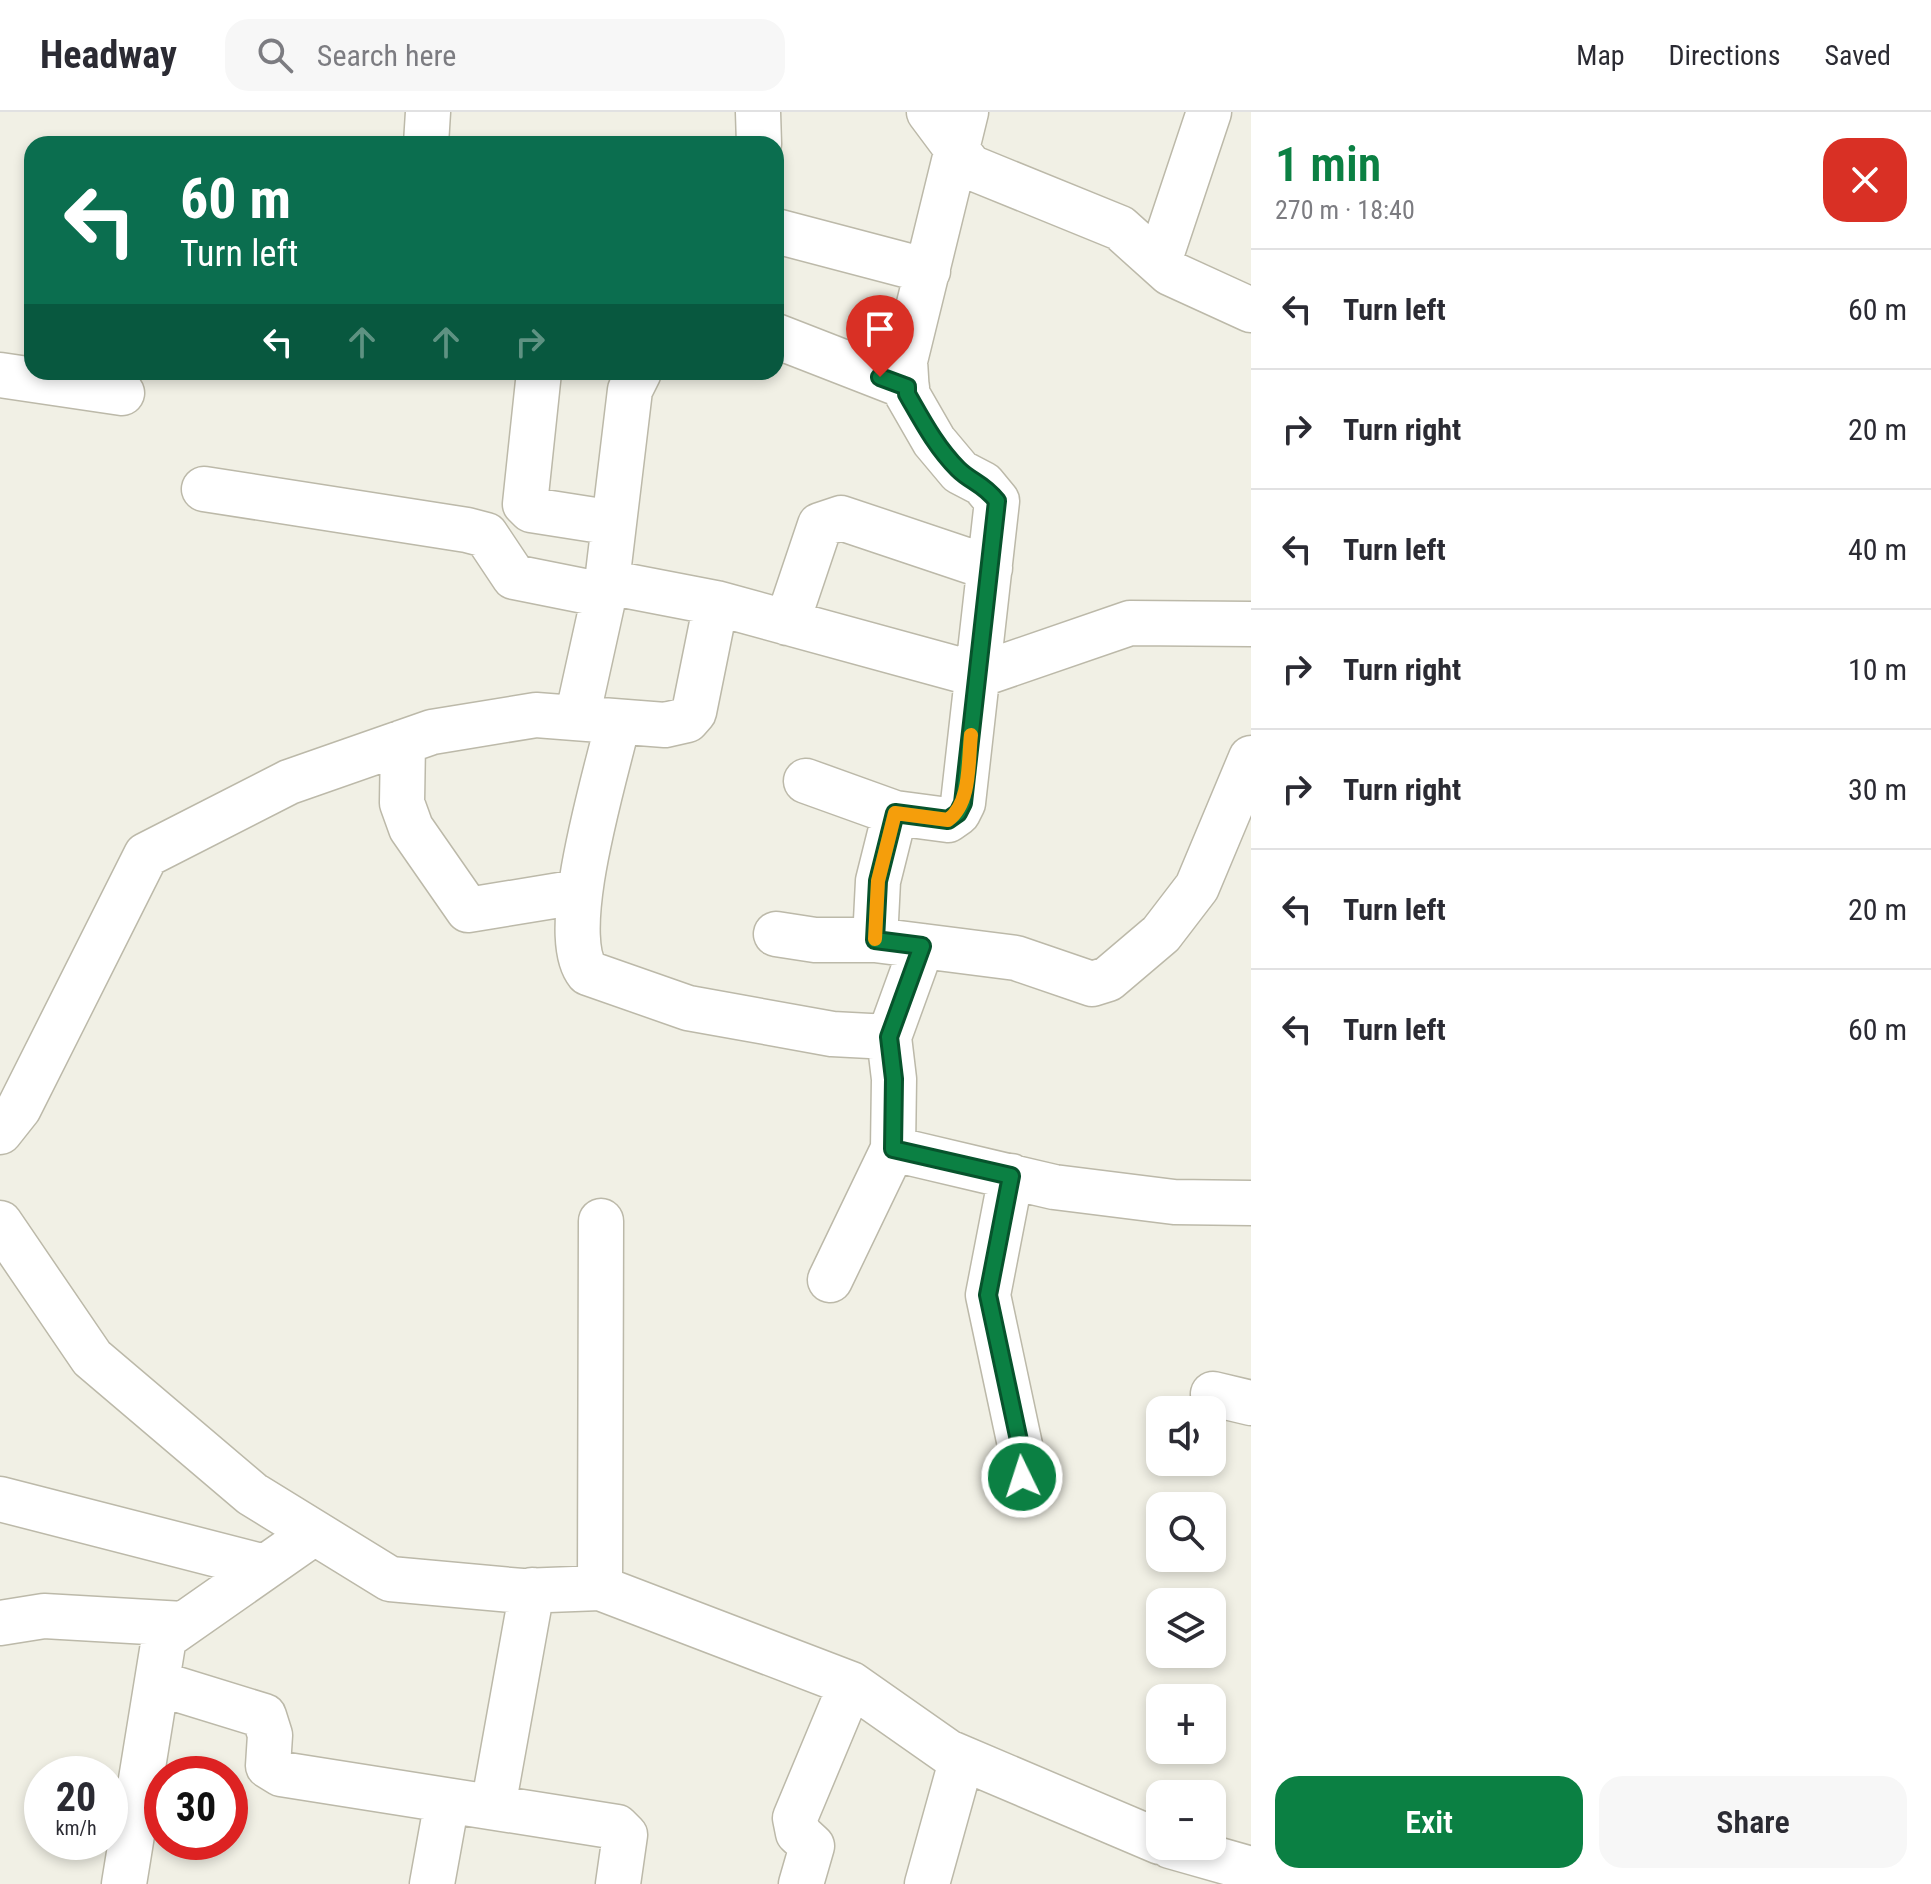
<!DOCTYPE html>
<html lang="en">
<head>
<meta charset="utf-8">
<style>
  body { margin:0; font-family:"Roboto Condensed",sans-serif; background:#f7f7f7; color:#2b2b33; height:100vh; display:flex; flex-direction:column; font-size:30px; white-space:nowrap }
  * { box-sizing:border-box; margin:0 }
  p { font-size:26px; color:#7c7c81 }
  .icon { flex:none; width:44px; height:44px; fill:none; stroke:currentColor; stroke-width:2; stroke-linecap:round; stroke-linejoin:round }
  .map { position:relative; flex:1; overflow:hidden }
  .side { display:flex; flex-direction:column; background:#fff; width:680px }
  .side>* { flex:none }
  .guide { position:absolute; left:24px; top:24px; width:760px; height:244px; border-radius:24px; box-shadow:0 4px 12px #0003; background:#0b6e4f; color:#fff; overflow:hidden }
  .fabs { position:absolute; left:1146px; top:1284px; display:grid; gap:16px }
  .fabs a { display:grid; place-items:center; width:80px; height:80px; border-radius:16px; background:#fff; box-shadow:0 4px 12px #0003; font-size:40px }
  .speed { position:absolute; left:24px; top:1644px; display:flex; gap:16px; font-size:40px; font-weight:700; text-align:center }
  .speed>* { display:grid; place-content:center; width:104px; height:104px; border-radius:50%; background:#fff; box-shadow:0 4px 12px #0003; line-height:1 }
  .speed small { font-size:20px; font-weight:400 }
  .speed .limit { border:12px solid #d22; background:#fff; color:#111 }
  .pin { position:absolute; display:grid; place-items:center; width:68px; height:68px; color:#fff; margin:-82px -34px; border-radius:50% 50% 50% 0; rotate:-45deg; box-shadow:0 0 8px #0007 }
  .pin .icon { rotate:45deg }
  .me { position:absolute; width:88px; margin:-44px; rotate:356deg; stroke-linejoin:round; filter:drop-shadow(0 0 6px #0008) }
  .turn { display:flex; align-items:center; gap:28px; height:168px; padding:0 24px; font-size:36px }
  .turn .icon { width:104px; height:104px; stroke-width:2.5 }
  .turn b { display:block; font-size:56px; line-height:68px }
  .lanes { display:flex; align-items:center; height:76px; padding:0 24px; background:#0003; justify-content:center; gap:40px; direction:ltr }
  .lanes .off { opacity:.35 }
  .round { display:grid; place-items:center; flex:none; width:84px; height:84px; border-radius:24px; background:#f7f7f7 }
  .summary { display:flex; align-items:center; justify-content:space-between; height:136px; padding:0 24px }
  h1 { font-size:48px; font-weight:600; line-height:60px; color:#0b8043 }
  .cta { display:flex; gap:16px; margin-top:auto; padding:16px 24px }
  .cta a { flex:1; height:92px; border-radius:24px; background:#0b8043; color:#fff; font-size:32px; font-weight:600; line-height:92px; text-align:center }
  .cta a+a { background:#f7f7f7; color:#2b2b33 }
  ul { padding:0; list-style:none }
  li { display:flex; align-items:center; gap:24px; height:120px; padding:0 24px; border-top:2px solid #e1e1e2 }
  li div { flex:1 }
  li b { display:block; font-size:30px }
  li em { font-style:normal }
  header { display:flex; align-items:center; gap:48px; box-sizing:border-box; height:112px; padding:0 40px; background:#fff; border-bottom:2px solid #e1e1e2 }
  header strong { font-size:38px }
  nav { display:flex; gap:44px; margin-inline-start:auto; font-size:28px }
  .search { width:560px; height:72px; background:#f7f7f7; display:flex; align-items:center; gap:20px; box-sizing:border-box; padding:0 28px; border-radius:24px; color:#7c7c81; font-size:30px }
  main { display:flex; flex:1; min-height:0 }
  .map>svg:first-child { display:block }
</style>
</head>
<body>
<header>
<strong>Headway</strong>
<div class="search"><svg class="icon" aria-label="search" viewBox="0 0 24 24"><circle cx="10" cy="10" r="6"/><path d="M15 15l6 6"/></svg>Search here</div>
<nav><a>Map</a><a>Directions</a><a>Saved</a></nav>
</header>
<main>
<div class="map">
<svg width="1251" height="1772" viewBox="0 0 1251 1772">
  <rect width="100%" height="100%" fill="#f1f0e5"/>
  <g fill="none" stroke-linecap="round" stroke-linejoin="round">
    <g stroke="#bcb9a9" stroke-width="47">
      <path id="minor" d="M758,0L759,32
        M929,0L970,55L1120,116L1170,161L1251,198
        M426,32L428,0
        M776,119L928,159
        M1159,150L1209,0
        M776,224L907,275
        M539,260L525,392L531,398L614,411
        M0,263L122,281
        M204,377L467,418L486,423L514,465L604,483
        M607,470L716,491L979,563L1130,511L1251,512
        M787,511L820,413L841,406L990,456
        M577,606L607,470L630,278L639,260
        M618,610C607,660 556,822 588,861L688,896L832,922L889,925
        M403,630L402,691L411,716L468,798L578,780
        M806,669L895,701L948,708L958,701L963,691L997,389L983,372L960,360L934,329L907,282L905,249L966,0
        M776,822L815,828H875L1016,846L1092,872L1108,867L1161,822L1197,775L1251,646
        M875,828L878,769L895,701
        M0,1020L19,996L146,743L289,670L432,620L536,603L665,613L687,608L694,600L716,491
        M893,1037L1054,1075L1174,1090L1251,1091
        M1011,1064L988,1183L1021,1338L1022,1365
        M0,1111L92,1246L252,1382L390,1467L522,1479L600,1476L851,1572L948,1640L1160,1730
        M830,1168L893,1037L894,967L889,925L922,834
        M1213,1282L1251,1291
        M0,1387L265,1455
        M600,1476L601,1109
        M0,1511L44,1504L183,1512
        M157,1571L264,1604L270,1623L268,1654L281,1662L617,1715L625,1723L618,1772
        M493,1695L532,1478
        M1170,1734L1251,1757
        M124,1772L164,1526L314,1421
        M432,1772L447,1689
        M801,1772L812,1734L798,1721L795,1706L851,1572
        M927,1772L962,1646"/>
    </g>
    <use href="#minor" stroke="#fff" stroke-width="44"/>
  </g>
  <g fill="none" stroke-linecap="round" stroke-linejoin="round">
    <g stroke="#07532c" stroke-width="20">
      <path id="route" d="M880,265L907,275V282C922,308 936,335 958,357C971,370 983,371 997,389L963,691L958,701L948,708L895,701L878,769L875,828L922,834L889,925L894,967L893,1037L1011,1064L988,1183L1021,1338L1022,1365"/>
    </g>
    <use href="#route" stroke="#0b8043" stroke-width="14"/>
    <path stroke="#f59e0b" stroke-width="14" d="M875,827L878,769L895,701L948,708C971,692 968,650 971,623"/>
  </g>
</svg>
<div class="fabs">
<a><svg class="icon" aria-label="sound" viewBox="0 0 24 24"><path d="M4 9h4l5-4v14l-5-4H4zM17 9q2 3 0 6"/></svg></a>
<a><svg class="icon" aria-label="search" viewBox="0 0 24 24"><circle cx="10" cy="10" r="6"/><path d="M15 15l6 6"/></svg></a>
<a><svg class="icon" aria-label="layers" viewBox="0 0 24 24"><path d="M12 4l9 5-9 5-9-5zM3 14l9 5 9-5"/></svg></a>
<a>+</a>
<a>−</a>
</div>
<div class="speed"><div>20<small>km/h</small></div><div class="limit">30</div></div>
<div class="pin" style="left:880px;top:265px;background:#d93025"><svg class="icon" aria-label="arrive" viewBox="0 0 24 24"><path d="M6 21V4h12l-3 4 3 4H6"/></svg></div>
<svg class="me" style="left:1022px;top:1365px" viewBox="-20 -20 40 40"><circle r="17" fill="#0b8043" stroke="#fff" stroke-width="3"/><path d="M0-11L8 9 0 5-8 9z" fill="#fff"/></svg>
<div class="guide">
<div class="turn"><svg class="icon" aria-label="left" viewBox="0 0 24 24"><path d="M17 20v-9H6M10 6l-5 5 5 5"/></svg><div><b>60 m</b>Turn left</div></div>
<div class="lanes"><svg class="icon" aria-label="left" viewBox="0 0 24 24"><path d="M17 20v-9H6M10 6l-5 5 5 5"/></svg><svg class="icon off" aria-label="ahead" viewBox="0 0 24 24"><path d="M12 20V5M6 11l6-6 6 6"/></svg><svg class="icon off" aria-label="ahead" viewBox="0 0 24 24"><path d="M12 20V5M6 11l6-6 6 6"/></svg><svg class="icon off" aria-label="right" viewBox="0 0 24 24"><path d="M7 20v-9h11M14 6l5 5-5 5"/></svg></div>
</div>
</div>
<section class="side">
<div class="summary"><div><h1>1 min</h1><p>270 m · 18:40</p></div><a class="round" style="background:#d93025;color:#fff"><svg class="icon" aria-label="close" viewBox="0 0 24 24"><path d="M6 6l12 12M18 6L6 18"/></svg></a></div>
<ul>
<li><svg class="icon" aria-label="left" viewBox="0 0 24 24"><path d="M17 20v-9H6M10 6l-5 5 5 5"/></svg><div><b>Turn left</b></div><em>60 m</em></li>
<li><svg class="icon" aria-label="right" viewBox="0 0 24 24"><path d="M7 20v-9h11M14 6l5 5-5 5"/></svg><div><b>Turn right</b></div><em>20 m</em></li>
<li><svg class="icon" aria-label="left" viewBox="0 0 24 24"><path d="M17 20v-9H6M10 6l-5 5 5 5"/></svg><div><b>Turn left</b></div><em>40 m</em></li>
<li><svg class="icon" aria-label="right" viewBox="0 0 24 24"><path d="M7 20v-9h11M14 6l5 5-5 5"/></svg><div><b>Turn right</b></div><em>10 m</em></li>
<li><svg class="icon" aria-label="right" viewBox="0 0 24 24"><path d="M7 20v-9h11M14 6l5 5-5 5"/></svg><div><b>Turn right</b></div><em>30 m</em></li>
<li><svg class="icon" aria-label="left" viewBox="0 0 24 24"><path d="M17 20v-9H6M10 6l-5 5 5 5"/></svg><div><b>Turn left</b></div><em>20 m</em></li>
<li><svg class="icon" aria-label="left" viewBox="0 0 24 24"><path d="M17 20v-9H6M10 6l-5 5 5 5"/></svg><div><b>Turn left</b></div><em>60 m</em></li>
</ul>
<div class="cta"><a>Exit</a><a>Share</a></div>
</section>
</main>
</body>
</html>
